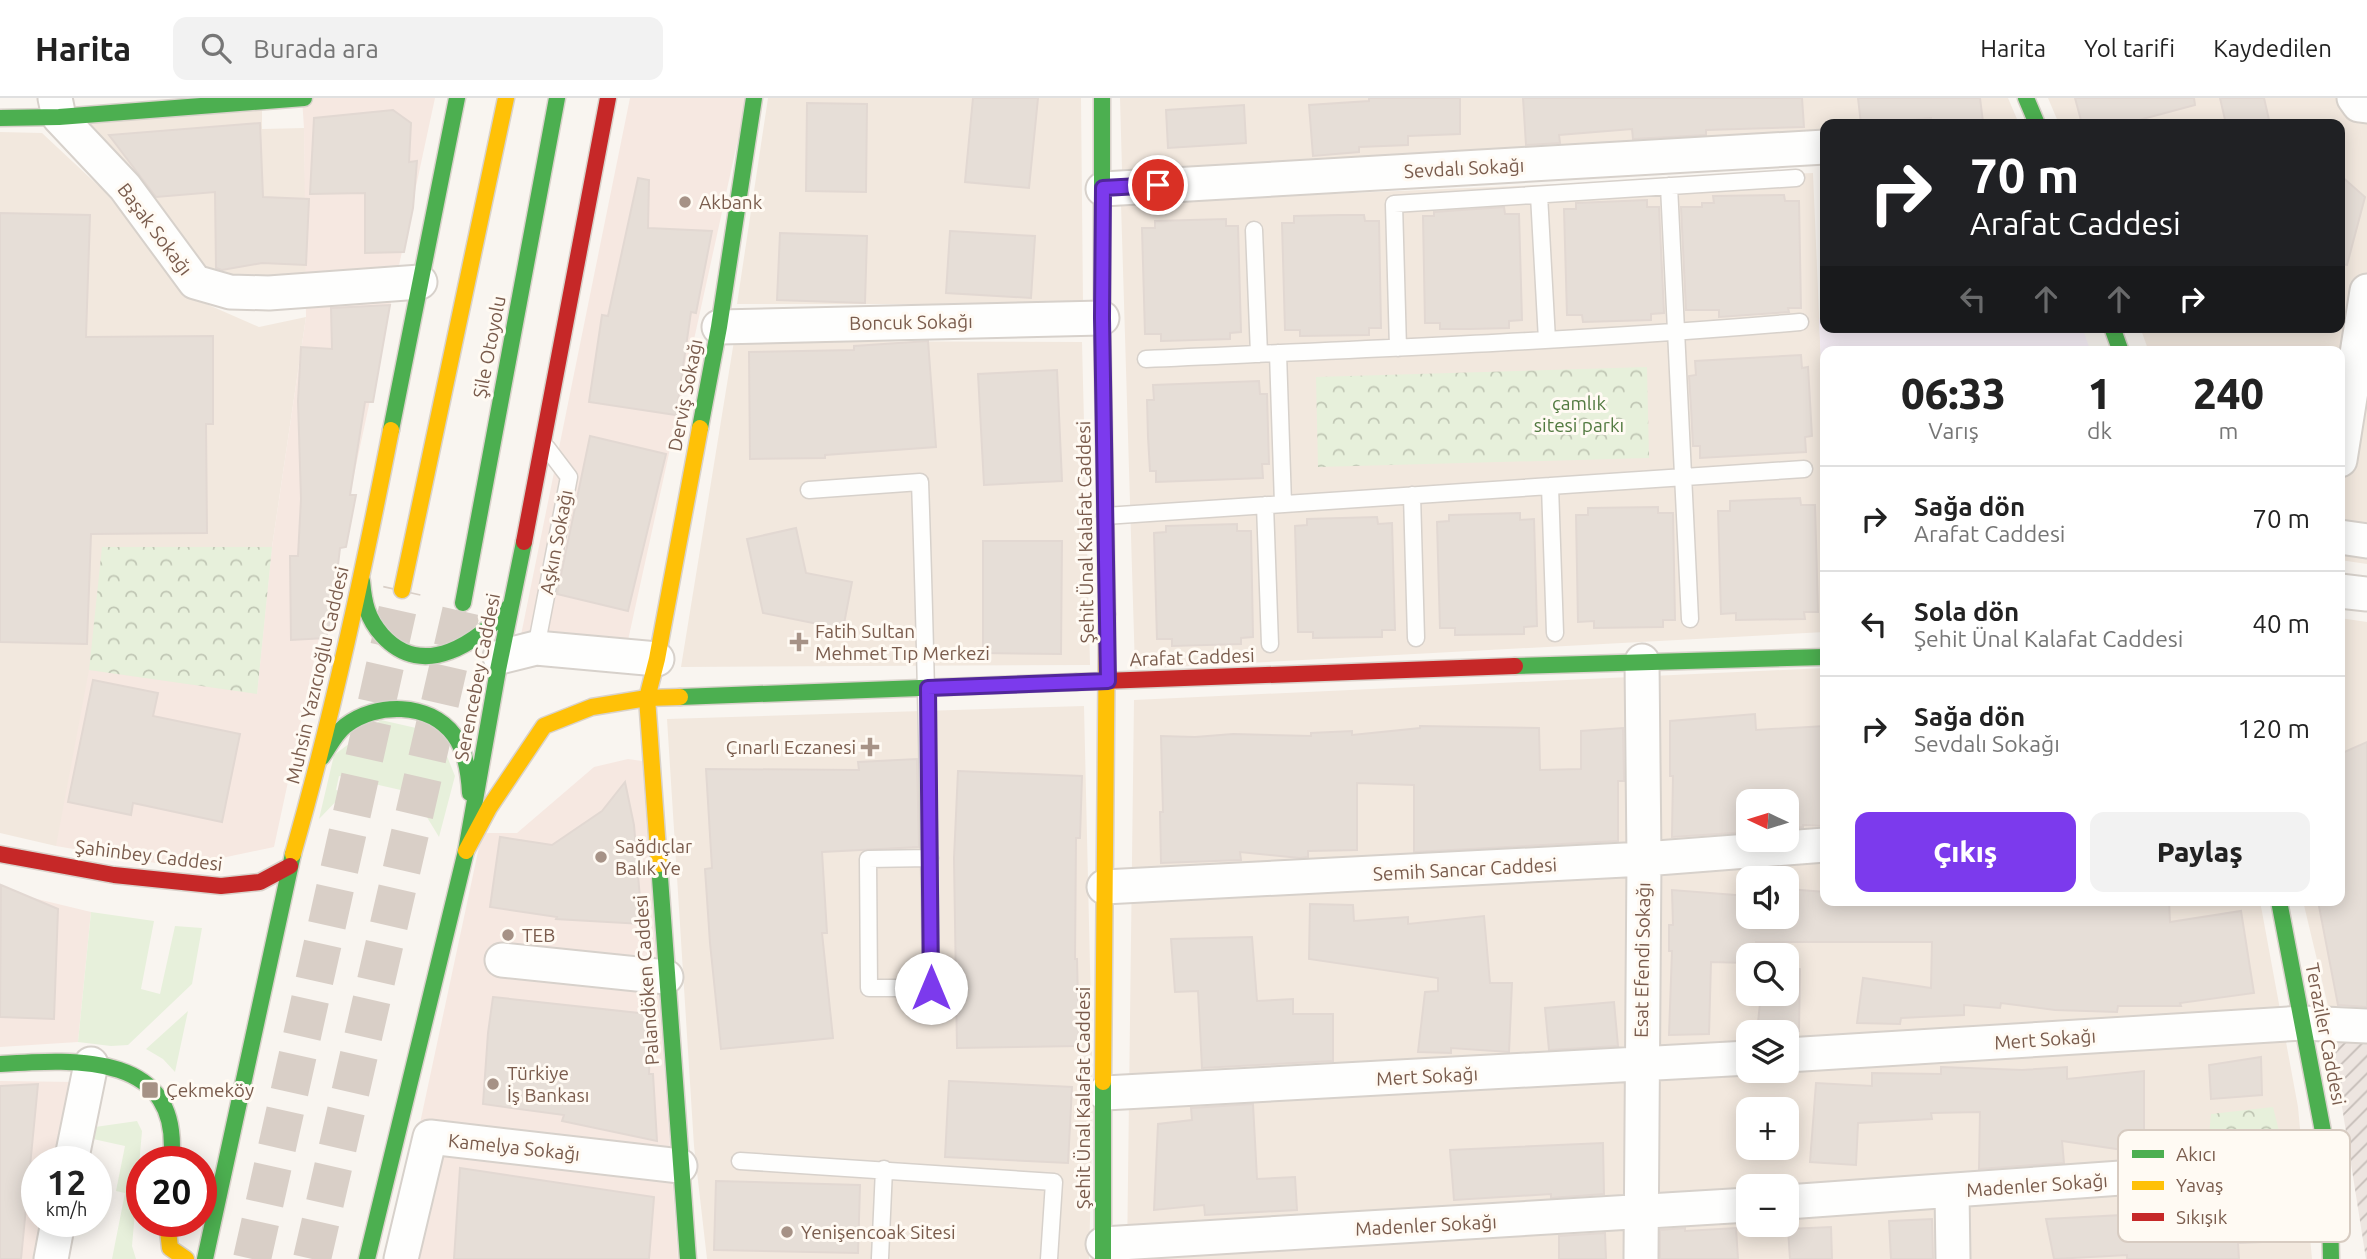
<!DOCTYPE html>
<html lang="tr">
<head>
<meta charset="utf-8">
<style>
  body { margin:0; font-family:Ubuntu,sans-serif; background:#f2f2f2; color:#222; height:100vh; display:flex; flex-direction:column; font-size:26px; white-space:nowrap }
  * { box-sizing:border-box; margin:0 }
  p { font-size:23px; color:#767676 }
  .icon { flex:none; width:38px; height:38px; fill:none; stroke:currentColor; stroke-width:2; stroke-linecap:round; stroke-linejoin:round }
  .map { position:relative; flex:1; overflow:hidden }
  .side { position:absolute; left:1820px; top:248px; width:525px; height:560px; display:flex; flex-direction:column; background:#fff; border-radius:14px; box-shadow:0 4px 18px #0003 }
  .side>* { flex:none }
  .guide { position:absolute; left:1820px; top:21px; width:525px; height:214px; border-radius:14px; box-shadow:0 4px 18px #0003; background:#202124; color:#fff; overflow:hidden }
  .needle { width:46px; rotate:274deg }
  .controls { position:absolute; left:1736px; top:691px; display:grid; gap:14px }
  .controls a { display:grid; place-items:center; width:63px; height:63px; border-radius:14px; background:#fff; box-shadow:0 4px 18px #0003; font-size:35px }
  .speed { position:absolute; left:21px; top:1048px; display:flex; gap:14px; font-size:35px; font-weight:700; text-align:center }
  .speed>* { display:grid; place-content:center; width:91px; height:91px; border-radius:50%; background:#fff; box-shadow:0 4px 18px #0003; line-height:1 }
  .speed small { font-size:18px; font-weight:400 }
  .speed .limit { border:10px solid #d22; background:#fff; color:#111 }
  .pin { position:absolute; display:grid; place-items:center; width:60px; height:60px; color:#fff; margin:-30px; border:4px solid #fff; border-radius:50%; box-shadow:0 2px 7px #0007 }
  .me { position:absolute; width:77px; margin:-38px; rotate:0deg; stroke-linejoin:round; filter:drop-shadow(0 0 5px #0008) }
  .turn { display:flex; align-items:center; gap:24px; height:147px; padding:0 35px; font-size:32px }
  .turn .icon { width:91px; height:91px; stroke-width:2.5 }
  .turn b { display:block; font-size:49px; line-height:60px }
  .lanes { display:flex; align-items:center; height:66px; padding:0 35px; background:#0003; justify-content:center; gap:35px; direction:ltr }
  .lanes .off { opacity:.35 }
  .eta { display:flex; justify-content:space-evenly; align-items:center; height:119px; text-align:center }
  .eta b { font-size:42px; font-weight:800; line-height:49px }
  .action { display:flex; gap:14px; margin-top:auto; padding:14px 35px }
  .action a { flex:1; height:80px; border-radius:14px; background:#7c3aed; color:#fff; font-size:28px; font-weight:800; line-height:80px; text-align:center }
  .action a+a { background:#f2f2f2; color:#222 }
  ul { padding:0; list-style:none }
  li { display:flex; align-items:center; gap:21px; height:105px; padding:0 35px; border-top:2px solid #e0e0e0 }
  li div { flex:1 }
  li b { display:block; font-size:26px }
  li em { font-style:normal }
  header { display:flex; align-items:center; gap:42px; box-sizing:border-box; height:98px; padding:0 35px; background:#fff; border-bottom:2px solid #e0e0e0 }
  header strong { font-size:33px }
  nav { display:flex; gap:38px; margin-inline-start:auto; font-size:24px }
  .search { width:490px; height:63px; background:#f2f2f2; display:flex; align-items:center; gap:18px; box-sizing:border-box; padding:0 24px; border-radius:14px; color:#767676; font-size:26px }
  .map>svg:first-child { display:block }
</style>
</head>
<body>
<header>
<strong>Harita</strong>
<div class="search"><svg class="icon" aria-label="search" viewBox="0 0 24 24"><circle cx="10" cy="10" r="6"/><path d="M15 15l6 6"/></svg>Burada ara</div>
<nav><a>Harita</a><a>Yol tarifi</a><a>Kaydedilen</a></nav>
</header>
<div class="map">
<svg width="2367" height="1161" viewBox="0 0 2367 1161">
  <defs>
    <pattern id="industrial-furrows" width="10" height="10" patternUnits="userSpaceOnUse" patternTransform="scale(1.75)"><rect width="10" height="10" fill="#ede5e0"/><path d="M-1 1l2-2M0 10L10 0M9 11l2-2" fill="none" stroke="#c5bdb8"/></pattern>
    <pattern id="forest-crowns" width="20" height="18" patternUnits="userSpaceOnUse" patternTransform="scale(1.75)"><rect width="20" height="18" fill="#e7f0db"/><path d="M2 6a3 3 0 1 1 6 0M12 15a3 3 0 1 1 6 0" fill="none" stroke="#c0c6b4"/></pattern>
  </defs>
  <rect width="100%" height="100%" fill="#f9f5f0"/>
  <path fill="#f2e8de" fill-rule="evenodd" d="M262,0V31L304,30L307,183L201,176L71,20Z
    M768,0H1081L1083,206H737Z
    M1120,0H2008L2017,21L1951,26H1825V36H1816L1122,72Z
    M2048,0H2367V466L2340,462V254H2149L2140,229H2340V26H2059Z
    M0,34L42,35L104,93L195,201L259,229L306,219L272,449L257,596L56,748L0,735Z
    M1813,75L1825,358V534L1135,571L1121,105Z
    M734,243L1082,244L1090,567L681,569Z
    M2340,520L2367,524V909L2328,908L2303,803H2340Z
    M1825,570V803H2260L2298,1009L2312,1161H1127L1134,602ZM1748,704H1787V742H1748ZM1748,780H1787V819H1748ZM1748,858H1787V896H1748ZM1748,934H1787V973H1748ZM1748,1012H1787V1050H1748ZM1748,1088H1787V1127H1748Z
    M1084,608L1093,999L1089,1161H707L694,1048L667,621Z"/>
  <path fill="#f6e8e1" d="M302,0H435L274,749L179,769L56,748L89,572L257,596L272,449L306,219L304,30Z
    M630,0H747L625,556L520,542Z
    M628,661L642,663L678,1161H391L482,735H517L594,669Z
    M0,792L91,814L78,944L0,949Z
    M0,983L76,984L63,1064H37V1124H54L48,1161H0Z"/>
  <path fill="url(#industrial-furrows)" d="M2332,945H2367V1161H2366Z"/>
  <path fill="#f6eef6" d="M1819,221H1825V229H2082L2091,254H1825V358Z"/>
  <path fill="#e7f0db" d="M381,622L416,630L442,646L455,678L439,739L422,711L432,716L436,700L339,678L336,692L345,694L319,721L334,657Z
    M91,814L154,823L141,891L160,896L175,828L202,830L192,886L128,947L111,948L78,944Z
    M188,913L175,974L163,961L146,951Z
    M137,1023L142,1033L132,1148L136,1161H112L125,1095L116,1093L125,1048L93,1041L95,1029Z"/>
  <path fill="url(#forest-crowns)" d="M1647,269L1649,360L1318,369L1316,279Z
    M102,449H272L257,596L89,572Z
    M2273,1009L2282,1045L2208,1047L2211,1016Z"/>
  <path fill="#e6ded7" stroke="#e2d8d2" stroke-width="2" d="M973,0H1038L1029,90L965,84Z
    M1369,0H1460V36L1408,38V47L1359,49V54L1313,58L1309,7L1369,3Z
    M1523,0H1802L1804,29L1706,32V37L1633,41L1632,31L1559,37L1560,45L1526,47Z
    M1858,0H1980L1983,24L1932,26L1931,20L1861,26Z
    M2075,0H2194L2195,7L2124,26H2082Z
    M2220,0H2264L2270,26H2226Z
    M807,5L867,6L866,94L806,93Z
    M1244,7L1246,45L1168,50L1166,12Z
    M393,12L411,25L409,64L417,63L413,110L404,154L365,155V95L310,96L314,20Z
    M260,25L263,99L309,101L306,167L262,165L222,172L216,170L215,94L156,99L109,37Z
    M2340,77L2365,99L2347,167L2340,166Z
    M638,80L649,82L648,130L712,133L696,215L691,214L676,317L589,304L602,217L608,218Z
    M1784,97L1785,103H1799L1801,210H1788L1789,214L1719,219V212H1686L1681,109H1702V105H1714L1713,98Z
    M1647,102V109H1659L1664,215L1651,216V222L1583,224L1582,217H1567L1564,111H1576V105Z
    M1504,109L1505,116H1519L1522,222L1509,223V230L1470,231H1440V225H1425L1423,118H1434V114Z
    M0,115L90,117L86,239L213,238V326H206L207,435L91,436L87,546L0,544Z
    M1338,117H1364L1365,123H1379L1381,230H1369V237L1300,238V232H1285L1282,125H1294V118Z
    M1226,121V128H1238L1241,234L1230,235V241L1161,243V236H1145L1142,130H1155V123Z
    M950,133L1035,138L1031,200L946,195Z
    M780,135L867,138L865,205L777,202Z
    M390,207L373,304H365L350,397H356L346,449L340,450L333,510L326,540L291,542L290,458H298L301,401L298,303L301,249L332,251L331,210Z
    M928,243L936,349L825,357V360L750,361L749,254L854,252V248Z
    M1801,257L1802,270L1808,269L1812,338L1805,339L1806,354L1700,360V348H1693L1691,309L1689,278L1696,277L1695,263Z
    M1057,272L1062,383L984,387L978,276Z
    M1259,283L1260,296H1267L1269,366H1262L1263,380L1156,384V373H1150L1148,339L1147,302H1154L1153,287Z
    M590,338L666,356L628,513L557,496Z
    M1800,400L1801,407H1815L1818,514H1804L1805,521L1736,522V515L1721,516L1718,413H1730V403Z
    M1658,409V415H1673L1675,522H1663V529L1594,530V523L1578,524L1576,417H1588V410Z
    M1520,415V422L1534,421L1537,528L1524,529V536L1455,537V530H1440L1437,424L1449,423V417Z
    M1377,419L1378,426L1392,425L1395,532H1382V539L1313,540V534H1298L1295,428L1307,427V421Z
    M1237,426V433H1251L1253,539L1241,540V546L1172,548V541H1157L1154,435L1166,434V428Z
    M796,430L806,475L852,484L843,531L763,515L747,441Z
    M983,443H1062L1061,556L983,555Z
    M93,582L158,595L153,618L240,636L222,724L133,705L131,717L68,704Z
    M1755,616L1756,632L1825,628V728L1803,727V729L1787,731V704H1748V734L1672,739L1673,678H1670V623Z
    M1420,628L1539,630L1540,672L1581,671V633L1623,630L1624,683H1618V743L1414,754V687L1357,685V752L1308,753V759L1300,760L1240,754L1241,762L1161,765L1160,714H1163L1161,638L1195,639L1233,636L1311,638V635L1352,633V637L1420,630Z
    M2367,644V909L2338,907L2318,803H2340V656Z
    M917,661L919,749L822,754L827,835H822L833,940L721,951L710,845L705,771L712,770L706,671L859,672L858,664Z
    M958,673L1082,678L1080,740H1076L1075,861H1077L1079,948L957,950L954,760Z
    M625,684L634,727L642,826L556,821L557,819L490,809L500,739L552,747L602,713Z
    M1,787L58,811L54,921L0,919Z
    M1787,791L1825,794V803H2169L2170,824L2241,813L2254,895L2180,905L2181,908H2118L2117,914L2055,912L2001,905L2000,910L1964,907V917L1901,920L1900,926L1857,925L1863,880L1931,890L1932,844H1756L1755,858H1748V865L1711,864L1709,936L1669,937L1672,853H1669V827H1673L1672,792L1748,798V819H1787Z
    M1310,806L1353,807L1354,823L1408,819V826L1484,818L1490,885H1512L1509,954L1451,950V955L1418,954L1425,894L1438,893V880L1309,861Z
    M1252,839L1257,903L1293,901V916H1333V963L1202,970L1198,893L1175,894L1171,841Z
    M1787,869L1800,871L1799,933L1757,934L1761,896H1787Z
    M493,899L648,916L650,945L649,976H653L657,1043L562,1023L564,1017L483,1006L488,935Z
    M1614,904L1618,948L1549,952L1545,910Z
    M2261,959L2262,997L2211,1001L2209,967Z
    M1941,969L2022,972L2067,969V981L2144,973V1055L2062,1043L2064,1065L1979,1071L1980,1014L1931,1015L1932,1021L1858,1025L1856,1067L1810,1064L1816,985L1872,988V975L1941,976Z
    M949,983L1072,989L1068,1065L945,1059Z
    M38,986L21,1161H0V988Z
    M1253,1006L1257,1081L1295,1079L1297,1112L1205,1117L1204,1107L1154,1112L1158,1026L1192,1022L1191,1010Z
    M1603,1045L1604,1096L1551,1100V1096L1454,1102L1450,1052Z
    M460,1070L654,1099L649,1161H454Z
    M716,1083L860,1087L858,1155L714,1152Z
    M2281,1097L2288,1143L2238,1145L2239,1161H2127V1157L2054,1161L2046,1121L2122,1117L2121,1114L2143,1116L2147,1131L2207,1127L2204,1103Z
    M1932,1121L1933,1161H1891L1889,1123Z
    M1831,1129L1832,1161H1790L1788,1131Z
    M1685,1130V1133L1736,1130L1738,1161H1660V1132Z
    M1605,1135L1606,1161H1559V1138Z"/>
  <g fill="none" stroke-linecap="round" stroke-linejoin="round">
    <path stroke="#d9cfc7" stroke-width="38" stroke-dasharray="38 19" stroke-linecap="butt" d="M252,1161L402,492
      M312,1161L463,505"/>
    <g stroke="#d7d1cb" stroke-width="19">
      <path id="lane" d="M1669,88L1690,521
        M1539,97L1547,242
        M1254,132L1259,256
        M1398,250L1394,106L1796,80
        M1278,255L1283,406
        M1146,261C1364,251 1582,243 1800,224
        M1550,388L1555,535
        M809,392L920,384C926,553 929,721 931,890H869L868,761L930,760
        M1412,397L1416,540
        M1265,407L1270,546
        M1105,418L1804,371
        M536,550L569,379L547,350
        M740,1063L1054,1084L1049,1161
        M880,1160L884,1071"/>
    </g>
    <g stroke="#d7d1cb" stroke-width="37">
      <path id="street" d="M55,0L59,19L125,89L195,184L230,194L269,195L420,184
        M2354,0L2359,7L2367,8
        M1103,91L1825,49
        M719,229L1102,220
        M2340,362L2367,193
        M2340,439L2367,443
        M2340,493L2367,496
        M500,559L536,550L657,561
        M1104,789L1644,761L1825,747
        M502,862L666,879
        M1787,957L2303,925L2367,928
        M1105,995L1748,960
        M71,1064L91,966
        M1952,1093L1953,1161
        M1787,1104L2329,1065
        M1103,1146L1748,1107
        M51,1161L58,1124
        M401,1161L430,1039L680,1068
        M1641,1161L1644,761L1642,563"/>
    </g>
    <g stroke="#d9d2cb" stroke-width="19">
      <path id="fast" d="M1102,0V220L1107,516
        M2026,0L2037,26
        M0,20L59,19L304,0
        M2112,229L2121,254
        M700,330L719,229L754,0
        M391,332L457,0
        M362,483C364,505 367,520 382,537C424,584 479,543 511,507
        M463,505L557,0
        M1515,568L1825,559
        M680,599L1076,584
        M322,659C329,649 335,636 345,628C376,604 429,604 454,637C466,653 469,676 470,695
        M659,766L688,1161
        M2279,803L2329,1065L2331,1161
        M0,966C77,961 183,954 171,1064
        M205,1161L293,756
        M367,1161L466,753L498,572L524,444
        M1103,1161V984"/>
    </g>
    <g stroke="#d9d2cb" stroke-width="19">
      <path id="slow" d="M402,492L506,0
        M466,753L489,710L544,628L592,609L647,600L680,599
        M293,756C333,616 363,475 391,332
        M659,766L647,600L657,561L700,330
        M1103,984L1107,516
        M167,1124L170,1150L186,1161"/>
    </g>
    <g stroke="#d9d2cb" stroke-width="19">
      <path id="jam" d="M524,444L608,0
        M1076,584L1515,568
        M0,756L114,777L221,788L260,784L290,768"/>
    </g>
    <use href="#lane" stroke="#fefefd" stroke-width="16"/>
    <use href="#street" stroke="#fefefd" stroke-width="33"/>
    <use href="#fast" stroke="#4caf50" stroke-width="16"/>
    <use href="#slow" stroke="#ffc107" stroke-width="16"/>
    <use href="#jam" stroke="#c62828" stroke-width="16"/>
  </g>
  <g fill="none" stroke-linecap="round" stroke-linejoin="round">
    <g stroke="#51269a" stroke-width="18">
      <path id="route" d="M931,890L928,590L1108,583L1102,220L1103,90L1158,87"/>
    </g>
    <use href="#route" stroke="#7c3aed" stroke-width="12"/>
  </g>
  <g fill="#a69286" stroke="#fffaf3" stroke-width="2.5">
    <circle cx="685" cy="104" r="7"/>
    <path d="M795.5 533.5h7v7h7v7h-7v7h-7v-7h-7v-7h7z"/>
    <path d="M866.5 638.5h7v7h7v7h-7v7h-7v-7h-7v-7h7z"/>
    <circle cx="601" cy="759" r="7"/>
    <circle cx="508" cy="837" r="7"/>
    <circle cx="493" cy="986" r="7"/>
    <rect x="141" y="983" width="18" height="18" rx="3.5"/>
    <circle cx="787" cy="1134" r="7"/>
  </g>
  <g text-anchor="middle" stroke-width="6" stroke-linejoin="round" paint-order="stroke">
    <g font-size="19" fill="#7a5c4d" stroke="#fffaf3">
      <text transform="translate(1464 70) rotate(-3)" y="7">Sevdalı Sokağı</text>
      <text transform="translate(155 131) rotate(53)" y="7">Başak Sokağı</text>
      <text transform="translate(911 224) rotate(-1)" y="7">Boncuk Sokağı</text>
      <text transform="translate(489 249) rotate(-79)" y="7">Şile Otoyolu</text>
      <text transform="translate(685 297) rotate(-79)" y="7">Derviş Sokağı</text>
      <text transform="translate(1085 434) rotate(-91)" y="7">Şehit Ünal Kalafat Caddesi</text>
      <text transform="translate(556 444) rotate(-79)" y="7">Aşkın Sokağı</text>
      <text transform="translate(1192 559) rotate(-2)" y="7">Arafat Caddesi</text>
      <text transform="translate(317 577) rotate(-77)" y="7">Muhsin Yazıcıoğlu Caddesi</text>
      <text transform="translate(477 579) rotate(-79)" y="7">Serencebey Caddesi</text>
      <text transform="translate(149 757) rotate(7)" y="7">Şahinbey Caddesi</text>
      <text transform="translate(1465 771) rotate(-3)" y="7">Semih Sancar Caddesi</text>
      <text transform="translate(1642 862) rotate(-89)" y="7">Esat Efendi Sokağı</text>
      <text transform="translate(646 882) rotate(-94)" y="7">Palandöken Caddesi</text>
      <text transform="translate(2326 936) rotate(79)" y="7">Teraziler Caddesi</text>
      <text transform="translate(2045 941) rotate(-4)" y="7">Mert Sokağı</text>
      <text transform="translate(1427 978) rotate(-3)" y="7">Mert Sokağı</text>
      <text transform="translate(1083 1000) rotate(-90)" y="7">Şehit Ünal Kalafat Caddesi</text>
      <text transform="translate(514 1049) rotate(6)" y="7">Kamelya Sokağı</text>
      <text transform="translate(2037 1087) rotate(-4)" y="7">Madenler Sokağı</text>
      <text transform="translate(1426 1127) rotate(-3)" y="7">Madenler Sokağı</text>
    </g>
    <g font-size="19" fill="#7a5c4d" stroke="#fffaf3" text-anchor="start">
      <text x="699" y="111">Akbank</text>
      <text x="815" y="540">Fatih Sultan<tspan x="815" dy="22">Mehmet Tıp Merkezi</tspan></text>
      <text x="856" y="656" text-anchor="end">Çınarlı Eczanesi</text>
      <text x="615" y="755">Sağdıçlar<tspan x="615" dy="22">Balık Ye</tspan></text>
      <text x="522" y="844">TEB</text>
      <text x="507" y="982">Türkiye<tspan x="507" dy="22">İş Bankası</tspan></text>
      <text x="166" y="999">Çekmeköy</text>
      <text x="801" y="1141">Yenişencoak Sitesi</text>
    </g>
    <g font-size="19" fill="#537a41" stroke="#fffaf3">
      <text x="1579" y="312">çamlık<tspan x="1579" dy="22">sitesi parkı</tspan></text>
    </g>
  </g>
  <rect x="2118" y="1032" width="232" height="112" rx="10" fill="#fffaf3" stroke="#d7cbc1" stroke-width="2"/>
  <rect x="2132" y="1052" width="32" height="8" fill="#4caf50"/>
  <rect x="2132" y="1083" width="32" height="9" fill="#ffc107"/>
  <rect x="2132" y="1115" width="32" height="8" fill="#c62828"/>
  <g font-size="19" fill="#7a5c4d">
    <text x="2176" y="1063">Akıcı</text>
    <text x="2176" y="1094">Yavaş</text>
    <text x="2176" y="1126">Sıkışık</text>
  </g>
</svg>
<div class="controls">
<a><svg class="needle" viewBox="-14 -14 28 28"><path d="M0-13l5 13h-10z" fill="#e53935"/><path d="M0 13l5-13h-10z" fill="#767676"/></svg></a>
<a><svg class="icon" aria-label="sound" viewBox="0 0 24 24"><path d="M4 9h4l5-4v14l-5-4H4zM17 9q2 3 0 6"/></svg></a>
<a><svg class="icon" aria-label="search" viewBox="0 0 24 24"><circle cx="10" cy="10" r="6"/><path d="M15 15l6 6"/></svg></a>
<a><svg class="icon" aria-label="layers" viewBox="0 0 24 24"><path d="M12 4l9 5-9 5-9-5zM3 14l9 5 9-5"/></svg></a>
<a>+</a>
<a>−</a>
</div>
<div class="speed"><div>12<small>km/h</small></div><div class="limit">20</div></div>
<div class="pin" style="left:1158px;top:87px;background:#d93025"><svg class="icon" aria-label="arrive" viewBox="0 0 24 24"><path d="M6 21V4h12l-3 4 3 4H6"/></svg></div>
<svg class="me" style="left:931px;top:890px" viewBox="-20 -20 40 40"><circle r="19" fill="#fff"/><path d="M0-13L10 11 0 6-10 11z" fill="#7c3aed"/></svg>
<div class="guide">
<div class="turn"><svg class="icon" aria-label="right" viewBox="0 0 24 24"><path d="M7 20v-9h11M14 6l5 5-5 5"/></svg><div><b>70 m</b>Arafat Caddesi</div></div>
<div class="lanes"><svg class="icon off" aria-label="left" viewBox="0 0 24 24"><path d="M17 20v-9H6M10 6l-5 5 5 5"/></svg><svg class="icon off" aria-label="ahead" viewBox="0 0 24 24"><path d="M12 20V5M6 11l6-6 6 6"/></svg><svg class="icon off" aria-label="ahead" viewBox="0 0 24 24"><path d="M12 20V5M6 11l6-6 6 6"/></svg><svg class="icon" aria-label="right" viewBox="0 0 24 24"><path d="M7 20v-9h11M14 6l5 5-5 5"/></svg></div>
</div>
<section class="side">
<div class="eta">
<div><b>06:33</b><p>Varış</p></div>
<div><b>1</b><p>dk</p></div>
<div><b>240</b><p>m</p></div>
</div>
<ul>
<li><svg class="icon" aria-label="right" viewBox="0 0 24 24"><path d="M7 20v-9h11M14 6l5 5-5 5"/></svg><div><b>Sağa dön</b><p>Arafat Caddesi</p></div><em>70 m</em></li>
<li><svg class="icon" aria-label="left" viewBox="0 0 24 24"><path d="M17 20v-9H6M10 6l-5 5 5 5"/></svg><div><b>Sola dön</b><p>Şehit Ünal Kalafat Caddesi</p></div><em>40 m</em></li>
<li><svg class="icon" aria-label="right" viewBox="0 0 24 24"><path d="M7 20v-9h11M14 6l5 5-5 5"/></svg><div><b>Sağa dön</b><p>Sevdalı Sokağı</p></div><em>120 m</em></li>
</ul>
<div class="action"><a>Çıkış</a><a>Paylaş</a></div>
</section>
</div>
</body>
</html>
